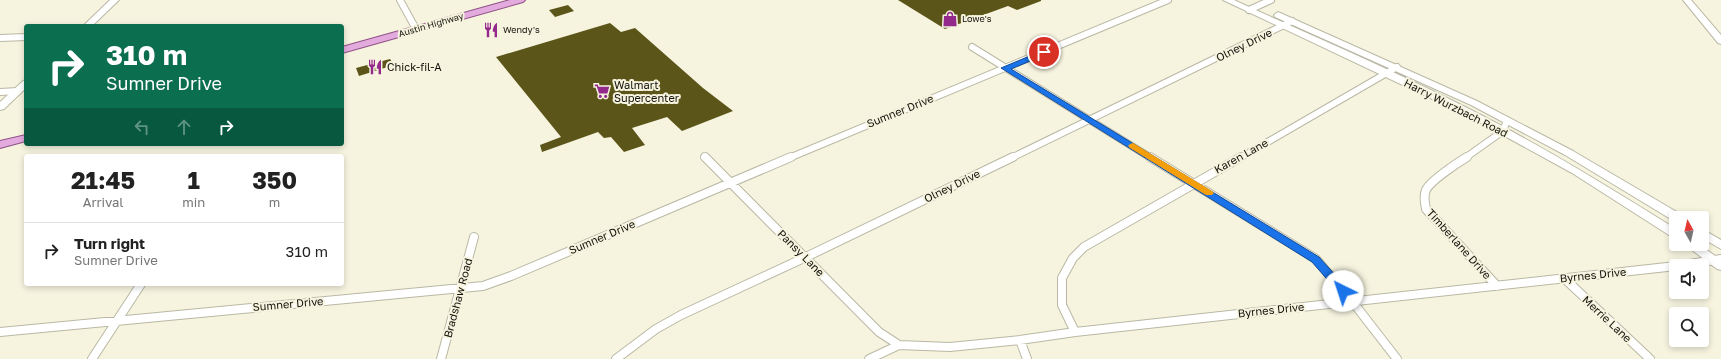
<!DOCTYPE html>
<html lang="en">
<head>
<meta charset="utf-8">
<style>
  body { margin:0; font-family:"Golos Text",sans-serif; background:#f6f6f6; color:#222; height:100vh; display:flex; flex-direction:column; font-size:15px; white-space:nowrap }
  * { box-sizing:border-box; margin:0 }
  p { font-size:13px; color:#767676 }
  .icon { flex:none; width:22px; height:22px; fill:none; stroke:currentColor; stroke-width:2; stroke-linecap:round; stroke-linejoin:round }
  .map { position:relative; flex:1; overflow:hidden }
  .drawer { position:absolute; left:24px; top:154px; width:320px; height:132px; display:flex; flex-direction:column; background:#fff; border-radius:4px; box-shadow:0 2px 6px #0003 }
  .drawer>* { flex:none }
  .banner { position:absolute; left:24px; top:24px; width:320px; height:122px; border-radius:4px; box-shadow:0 2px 6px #0003; background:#0b6e4f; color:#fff; overflow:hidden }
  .needle { width:26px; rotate:352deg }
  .tools { position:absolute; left:1669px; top:211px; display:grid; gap:8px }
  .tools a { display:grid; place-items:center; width:40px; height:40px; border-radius:4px; background:#fff; box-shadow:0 2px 6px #0003; font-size:20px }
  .pin { position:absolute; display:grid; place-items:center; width:34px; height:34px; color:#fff; margin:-17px; border:2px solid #fff; border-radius:50%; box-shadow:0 1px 4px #0007 }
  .me { position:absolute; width:44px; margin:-22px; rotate:319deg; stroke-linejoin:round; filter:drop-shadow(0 0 3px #0008) }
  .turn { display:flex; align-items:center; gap:14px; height:84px; padding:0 16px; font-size:18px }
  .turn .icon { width:52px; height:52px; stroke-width:2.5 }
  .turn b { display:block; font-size:28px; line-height:34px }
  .lanes { display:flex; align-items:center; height:38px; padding:0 16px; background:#0003; justify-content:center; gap:20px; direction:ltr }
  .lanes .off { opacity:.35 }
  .eta { display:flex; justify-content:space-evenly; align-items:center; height:68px; text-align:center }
  .eta b { font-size:24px; font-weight:700; line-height:28px }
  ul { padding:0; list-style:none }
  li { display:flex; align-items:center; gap:12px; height:56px; padding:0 16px; border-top:1px solid #e0e0e0 }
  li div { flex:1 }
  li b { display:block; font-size:15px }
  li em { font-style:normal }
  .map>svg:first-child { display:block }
</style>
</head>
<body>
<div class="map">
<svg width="1721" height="359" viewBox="0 0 1721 359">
  <rect width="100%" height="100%" fill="#f6f4df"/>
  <path fill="#5c5519" d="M898,0H1041V1L1017,10L1008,6L945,29Z
    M568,5L574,11L555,17L549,10Z
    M610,23L621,32L635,28L703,88L733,111L682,131L667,117L632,128L645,145L624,152L611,137L604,138L598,132L542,152L540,145L561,137L496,57Z
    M390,59L394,65L359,76L356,68Z"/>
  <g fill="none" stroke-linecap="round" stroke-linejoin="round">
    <g stroke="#bab8a4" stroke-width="8">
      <path id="street-far1" d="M400,0L416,29
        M1249,10L1271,0
        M0,38L26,37
        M972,47L1151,158
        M0,92L18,91
        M789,158L1168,0
        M1011,158L1292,21
        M1240,158L1397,67
        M1465,158L1503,131L1507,120"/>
    </g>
    <g stroke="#bab8a4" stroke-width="10">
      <path id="street" d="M705,157L879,332L899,345
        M1150,157L1316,259L1352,301L1397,359
        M1467,157C1457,163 1430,181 1426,190C1423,196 1425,203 1426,209L1497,286
        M1677,266L1721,259
        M1565,279L1650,359
        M0,332L483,286L511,276L791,157
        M1075,332L1062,305V278L1073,258L1084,247L1241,157
        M1020,340L1027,359
        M92,359L141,284
        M441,359L474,237
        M616,359L656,329L681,315L806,257L1013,157
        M869,359L899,345L950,347L1020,340L1075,332L1676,266"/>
    </g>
    <g stroke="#bab8a4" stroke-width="2">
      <path id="secondary" d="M110,0H119L92,26H83Z
        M1223,0H1234C1314,37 1396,71 1475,112C1544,147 1610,188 1676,229V238L1672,237L1572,173L1468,116Z
        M1683,0H1691L1721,35V44L1718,43Z
        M1278,12L1477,101L1573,151L1682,215L1684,218H1676V221H1674L1565,155L1471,105L1275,17L1274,15Z
        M26,80V88L4,109L0,110V102L23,81Z
        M1702,229L1721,240V249L1702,238Z
        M1684,244H1698L1721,260V270L1717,269Z"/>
    </g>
    <g stroke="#8f5186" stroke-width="2">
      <path id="primary" d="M510,0H525L523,2L342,53V47Z
        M26,135V141L0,148V141Z"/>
    </g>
    <use href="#street-far1" stroke="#fff" stroke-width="6"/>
    <use href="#street" stroke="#fff" stroke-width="8"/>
    <use href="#secondary" fill="#fff" fill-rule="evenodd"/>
    <use href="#primary" fill="#e3aadd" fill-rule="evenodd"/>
  </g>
  <path fill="#1a73e8" stroke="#114b97" d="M1044,50L1047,51V54L1011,69L1319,257L1347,288L1348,291L1347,293H1339L1312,262L1001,68Z"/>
  <path fill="#f59e0b" d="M1133,143L1212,191L1214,193L1212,195H1206L1130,148L1128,146L1130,144Z"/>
  <defs>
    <g id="shop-bare" transform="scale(1.2)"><path d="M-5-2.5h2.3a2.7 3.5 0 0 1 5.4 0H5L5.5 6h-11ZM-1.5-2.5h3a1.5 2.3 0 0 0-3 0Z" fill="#94298c" stroke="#f6f4df" stroke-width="2.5" paint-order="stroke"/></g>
    <g id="restaurant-bare" transform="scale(1.2)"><path d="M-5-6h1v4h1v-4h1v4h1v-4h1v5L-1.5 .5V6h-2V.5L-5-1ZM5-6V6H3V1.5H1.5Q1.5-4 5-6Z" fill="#94298c" stroke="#f6f4df" stroke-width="2.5" paint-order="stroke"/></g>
    <g id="supermarket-bare" transform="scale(1.2)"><path d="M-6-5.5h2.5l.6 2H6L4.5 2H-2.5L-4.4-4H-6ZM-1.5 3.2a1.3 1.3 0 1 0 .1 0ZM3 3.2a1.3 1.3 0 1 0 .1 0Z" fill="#94298c" stroke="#f6f4df" stroke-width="2.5" paint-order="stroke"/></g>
  </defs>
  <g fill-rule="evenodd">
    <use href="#shop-bare" x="950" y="19"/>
    <use href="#restaurant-bare" x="491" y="30"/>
    <use href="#restaurant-bare" x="375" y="67"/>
    <use href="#supermarket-bare" x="602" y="91"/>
  </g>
  <g text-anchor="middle" stroke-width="4" stroke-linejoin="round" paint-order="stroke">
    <g font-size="9" fill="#14130c" stroke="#f6f4df" text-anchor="start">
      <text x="962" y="22">Lowe's</text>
      <text x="503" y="33">Wendy's</text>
    </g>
    <g font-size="9" fill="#14130c" stroke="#f6f4df">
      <text transform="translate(431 25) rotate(-16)" y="3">Austin Highway</text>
    </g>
    <g font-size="11" fill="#14130c" stroke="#f6f4df">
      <text transform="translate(1244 45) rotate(-26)" y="4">Olney Drive</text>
      <text transform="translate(1456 108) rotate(27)" y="4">Harry Wurzbach Road</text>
      <text transform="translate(900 111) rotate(-22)" y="4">Sumner Drive</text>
      <text transform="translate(1241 156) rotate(-29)" y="4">Karen Lane</text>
      <text transform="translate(952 186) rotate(-26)" y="4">Olney Drive</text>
      <text transform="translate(602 237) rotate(-23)" y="4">Sumner Drive</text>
      <text transform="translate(1459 244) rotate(48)" y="4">Timberlane Drive</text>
      <text transform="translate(801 253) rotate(45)" y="4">Pansy Lane</text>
      <text transform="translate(1593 275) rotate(-6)" y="4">Byrnes Drive</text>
      <text transform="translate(458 298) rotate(-75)" y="4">Bradshaw Road</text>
      <text transform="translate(288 304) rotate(-5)" y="4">Sumner Drive</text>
      <text transform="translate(1271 310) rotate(-6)" y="4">Byrnes Drive</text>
      <text transform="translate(1607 319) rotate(43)" y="4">Merrie Lane</text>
    </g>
    <g font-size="11" fill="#14130c" stroke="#f6f4df" text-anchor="start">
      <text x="387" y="71">Chick-fil-A</text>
      <text x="614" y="89">Walmart<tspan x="614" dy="13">Supercenter</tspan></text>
    </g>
  </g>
</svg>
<div class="tools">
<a><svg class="needle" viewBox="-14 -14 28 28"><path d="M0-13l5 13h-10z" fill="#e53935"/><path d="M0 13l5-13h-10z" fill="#767676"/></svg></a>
<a><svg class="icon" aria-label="sound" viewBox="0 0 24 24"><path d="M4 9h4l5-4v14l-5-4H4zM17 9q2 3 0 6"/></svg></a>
<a><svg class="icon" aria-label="search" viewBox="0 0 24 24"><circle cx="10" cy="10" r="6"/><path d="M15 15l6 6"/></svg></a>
</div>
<div class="pin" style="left:1044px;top:52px;background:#d93025"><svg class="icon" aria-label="arrive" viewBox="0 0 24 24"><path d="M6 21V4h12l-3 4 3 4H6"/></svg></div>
<svg class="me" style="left:1343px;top:291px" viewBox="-20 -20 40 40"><circle r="19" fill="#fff"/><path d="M0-13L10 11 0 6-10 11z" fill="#1a73e8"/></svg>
<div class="banner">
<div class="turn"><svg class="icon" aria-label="right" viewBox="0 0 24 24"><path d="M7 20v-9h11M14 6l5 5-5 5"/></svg><div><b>310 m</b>Sumner Drive</div></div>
<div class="lanes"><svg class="icon off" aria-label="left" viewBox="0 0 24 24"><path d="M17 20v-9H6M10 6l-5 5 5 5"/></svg><svg class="icon off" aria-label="ahead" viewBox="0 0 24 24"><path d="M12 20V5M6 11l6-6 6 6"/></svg><svg class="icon" aria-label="right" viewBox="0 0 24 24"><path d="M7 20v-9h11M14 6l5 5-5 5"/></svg></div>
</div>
<section class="drawer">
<div class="eta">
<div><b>21:45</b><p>Arrival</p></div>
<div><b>1</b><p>min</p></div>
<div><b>350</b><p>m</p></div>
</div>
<ul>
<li><svg class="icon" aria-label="right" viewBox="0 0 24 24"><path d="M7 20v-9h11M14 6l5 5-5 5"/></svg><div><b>Turn right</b><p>Sumner Drive</p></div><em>310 m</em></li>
</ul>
</section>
</div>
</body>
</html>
